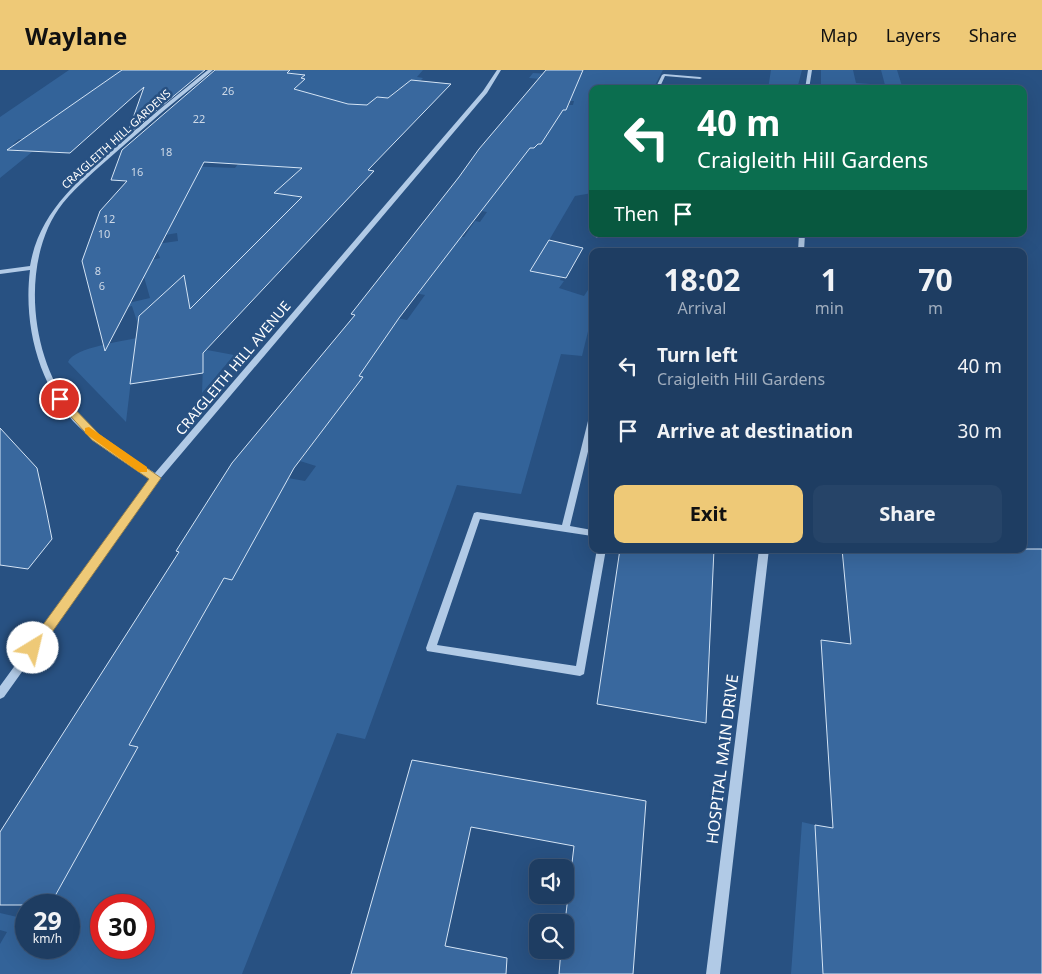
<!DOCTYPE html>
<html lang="en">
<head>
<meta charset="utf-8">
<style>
  body { margin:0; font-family:"Noto Sans",sans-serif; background:#264468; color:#f1f3f6; height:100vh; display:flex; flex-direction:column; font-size:19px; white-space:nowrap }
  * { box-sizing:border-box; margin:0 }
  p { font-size:16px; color:#a1aebe }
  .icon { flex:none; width:28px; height:28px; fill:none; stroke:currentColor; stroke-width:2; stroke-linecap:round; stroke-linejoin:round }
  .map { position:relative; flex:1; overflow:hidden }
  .sheet { position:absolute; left:589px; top:178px; width:438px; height:305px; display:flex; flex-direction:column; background:#1e3d62; border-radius:10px; box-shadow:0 5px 20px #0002,0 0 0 1px #3c5677 }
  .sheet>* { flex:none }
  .hud { position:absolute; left:589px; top:15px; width:438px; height:152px; border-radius:10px; box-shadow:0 5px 20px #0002,0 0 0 1px #3c5677; background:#0b6e4f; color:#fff; overflow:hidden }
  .fabs { position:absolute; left:529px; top:789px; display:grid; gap:10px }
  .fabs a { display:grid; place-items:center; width:45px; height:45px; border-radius:10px; background:#1e3d62; box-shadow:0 5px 20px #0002,0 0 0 1px #3c5677; font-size:25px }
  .speed { position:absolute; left:15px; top:824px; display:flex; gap:10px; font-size:25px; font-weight:700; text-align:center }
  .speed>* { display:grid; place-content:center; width:65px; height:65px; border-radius:50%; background:#1e3d62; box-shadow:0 5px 20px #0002,0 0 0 1px #3c5677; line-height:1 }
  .speed small { font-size:12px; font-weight:400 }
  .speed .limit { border:8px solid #d22; background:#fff; color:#111 }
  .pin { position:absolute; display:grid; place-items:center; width:42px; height:42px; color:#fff; margin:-21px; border:2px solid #fff; border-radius:50%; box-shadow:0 1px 5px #0007 }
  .me { position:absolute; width:55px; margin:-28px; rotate:36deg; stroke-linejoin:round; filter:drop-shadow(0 0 4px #0008) }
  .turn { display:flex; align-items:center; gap:18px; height:105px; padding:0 25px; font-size:22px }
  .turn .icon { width:65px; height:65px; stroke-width:2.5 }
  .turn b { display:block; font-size:35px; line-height:42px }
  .then { display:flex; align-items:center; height:48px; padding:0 25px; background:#0003; gap:10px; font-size:19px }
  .eta { display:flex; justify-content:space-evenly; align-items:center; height:85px; text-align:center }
  .eta b { font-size:30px; font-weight:700; line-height:35px }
  .primary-button { display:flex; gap:10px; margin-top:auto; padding:10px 25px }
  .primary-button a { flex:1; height:58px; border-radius:10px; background:#eec977; color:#111; font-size:20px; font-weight:700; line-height:58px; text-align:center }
  .primary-button a+a { background:#264468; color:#f1f3f6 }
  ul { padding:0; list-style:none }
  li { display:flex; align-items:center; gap:15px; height:65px; padding:0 25px }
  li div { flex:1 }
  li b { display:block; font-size:19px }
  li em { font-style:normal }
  header { display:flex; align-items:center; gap:30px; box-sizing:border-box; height:70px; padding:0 25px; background:#eec977; color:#111 }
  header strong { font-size:24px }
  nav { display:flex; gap:28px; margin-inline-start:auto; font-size:18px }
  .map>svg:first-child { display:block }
</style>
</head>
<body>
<header>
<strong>Waylane</strong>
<nav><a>Map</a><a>Layers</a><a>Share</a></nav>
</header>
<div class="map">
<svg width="1042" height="904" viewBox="0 0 1042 904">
  <rect width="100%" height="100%" fill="#285182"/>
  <path fill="#336399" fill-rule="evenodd" d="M69,0H142L116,19L97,17L87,25L40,71L19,69L13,74L18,75L12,81L32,82L0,108V47Z
    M290,0H423L417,7L423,8L420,11L411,10L406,15L408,20L398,19L388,28L377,27L370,33L371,57L405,61L402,65L331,56L334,97L275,123L344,134L340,138L299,132L269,163L311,169L300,180L257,173L150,282L134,285L126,352L68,292C74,277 125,271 142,267L132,236L95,246L94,241L150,228L140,193L160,188L156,178L135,177L178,171L177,163L141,169L184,96L235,98L238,94L260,28L304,9L301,8L304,5L287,3Z
    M583,0H663L653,19H592V123L575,126L531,201L561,207L560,210L564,211L559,218L584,226L592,214V245L582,286L561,284L521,424L457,415L365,669L337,663L242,904H0V874L7,862L0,860V843L26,849V878H69V835H50L137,678L129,675L224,508L232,509L288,408L305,411L316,396L300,391L337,341L326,315L353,321L362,307L344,303L385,246L407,250L425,225L404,221L410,213L425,215L459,167H464L475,151L480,152L487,142L472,139L489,115L456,110L458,107L485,111L518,76L534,78L538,74H541L545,67V38L566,40L569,35H573L574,31H567L562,11L529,8L533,3L580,6ZM101,835H144V878H101Z
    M771,0H802L797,19H768Z
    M821,0H853L856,13L885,15L881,0H897L903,19H821Z
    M191,277L234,285L202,323L203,294Z
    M802,752L815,755L823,904H791Z"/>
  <path fill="#39689e" stroke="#d4e4f5" d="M122,0H205L127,65L144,17L70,83L7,80Z
    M215,0H290L287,3L305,5L301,8L305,9L294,19L348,34L367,35L377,27L388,28L411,10L451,14L368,100L374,101L203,283V303L130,314L139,246L184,205L190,239L302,127L274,123L302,98L204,92L105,281L82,191L100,141L127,111L111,110L122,80Z
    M546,0H583L566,40H563L541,74H538L534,78H530L461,167L399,248L359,306L363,307L294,398L232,510L224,508L129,675L138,677L50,835H0V762L179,482L176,481L232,393L355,245L351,244L459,107L479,79Z
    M549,170L583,178L566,208L530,201Z
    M0,358L37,398L46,439L52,469L28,499L0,495Z
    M620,479H714L706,653L597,634Z
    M842,479H1042V904H823L815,755L833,758L821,570L851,574Z
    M412,690L646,731L633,904H559L561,880H565V852L574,776L471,757L445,876L507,888L506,904H351Z"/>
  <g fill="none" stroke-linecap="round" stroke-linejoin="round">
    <path fill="#b1cae6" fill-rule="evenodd" d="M208,0H213C202,10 190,19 178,29C157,46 136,65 115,83C97,99 78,115 63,133C20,187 29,287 72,339C94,367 125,384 155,403L483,21L497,0H501L487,23L159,410L4,627L0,629V616L151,409C126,393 100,378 79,357C39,318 23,255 30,200L0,204V200L30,196C39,142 79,110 117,76C147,49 177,25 208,0Z
      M808,0H812L809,19H805Z
      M664,4L700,7L702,8L700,9L665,6L659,19H655L662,5Z
      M760,14L802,18L804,19L762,16Z
      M595,164H601L597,168L594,166Z
      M799,164H805L804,181H798Z
      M592,348V365L570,456L592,460V466L480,449L437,575L576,596L597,479H606L584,604L580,606L427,581L426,578L474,443L477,442L562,455L588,351Z
      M759,479H769L720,904H706Z"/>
  </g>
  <path fill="#eec977" stroke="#9b834d" d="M60,326L63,327L100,365L161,408L38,582H29L27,578L29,574L149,409L92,370L57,331V327Z"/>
  <path fill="#f59e0b" d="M89,357L147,397V402H139L85,363V358Z"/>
  <g text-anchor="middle" stroke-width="5" stroke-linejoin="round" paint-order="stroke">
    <g font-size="11" fill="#ced9e7">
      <text x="228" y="25">26</text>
      <text x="199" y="53">22</text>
      <text x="166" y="86">18</text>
      <text x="137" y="106">16</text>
      <text x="109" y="153">12</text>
      <text x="104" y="168">10</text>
      <text x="98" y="205">8</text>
      <text x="102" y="220">6</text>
    </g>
    <g font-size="11" fill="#fff" stroke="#285182">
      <text transform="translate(116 69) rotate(-42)" y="4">CRAIGLEITH HILL GARDENS</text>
    </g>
    <g font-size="14" fill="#fff" stroke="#285182">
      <text transform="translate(233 298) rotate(-50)" y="5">CRAIGLEITH HILL AVENUE</text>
    </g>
    <g font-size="16" fill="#fff" stroke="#285182">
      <text transform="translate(722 689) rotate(-83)" y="6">HOSPITAL MAIN DRIVE</text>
    </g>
  </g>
</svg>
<div class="fabs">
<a><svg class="icon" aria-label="sound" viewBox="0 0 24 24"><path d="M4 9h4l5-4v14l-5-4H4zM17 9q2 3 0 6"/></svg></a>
<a><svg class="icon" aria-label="search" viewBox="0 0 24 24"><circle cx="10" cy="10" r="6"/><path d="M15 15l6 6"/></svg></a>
</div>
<div class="speed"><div>29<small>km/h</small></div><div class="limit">30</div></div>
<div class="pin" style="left:60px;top:329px;background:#d93025"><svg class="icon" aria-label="arrive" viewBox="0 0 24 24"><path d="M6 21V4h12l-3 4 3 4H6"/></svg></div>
<svg class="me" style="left:33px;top:578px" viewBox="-20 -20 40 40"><circle r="19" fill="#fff"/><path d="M0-13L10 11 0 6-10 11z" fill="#eec977"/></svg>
<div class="hud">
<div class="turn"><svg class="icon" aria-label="left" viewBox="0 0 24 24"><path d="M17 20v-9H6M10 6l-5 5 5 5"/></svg><div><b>40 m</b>Craigleith Hill Gardens</div></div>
<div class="then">Then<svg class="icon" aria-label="arrive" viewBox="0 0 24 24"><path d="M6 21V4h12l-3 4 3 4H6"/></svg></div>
</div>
<section class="sheet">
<div class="eta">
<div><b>18:02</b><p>Arrival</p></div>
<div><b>1</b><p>min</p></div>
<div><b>70</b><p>m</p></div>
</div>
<ul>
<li><svg class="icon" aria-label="left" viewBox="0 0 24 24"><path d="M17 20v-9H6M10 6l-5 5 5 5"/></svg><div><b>Turn left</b><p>Craigleith Hill Gardens</p></div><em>40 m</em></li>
<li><svg class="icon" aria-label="arrive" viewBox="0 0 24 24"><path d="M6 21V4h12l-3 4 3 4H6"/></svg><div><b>Arrive at destination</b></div><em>30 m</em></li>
</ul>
<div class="primary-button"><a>Exit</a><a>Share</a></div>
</section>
</div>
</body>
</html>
